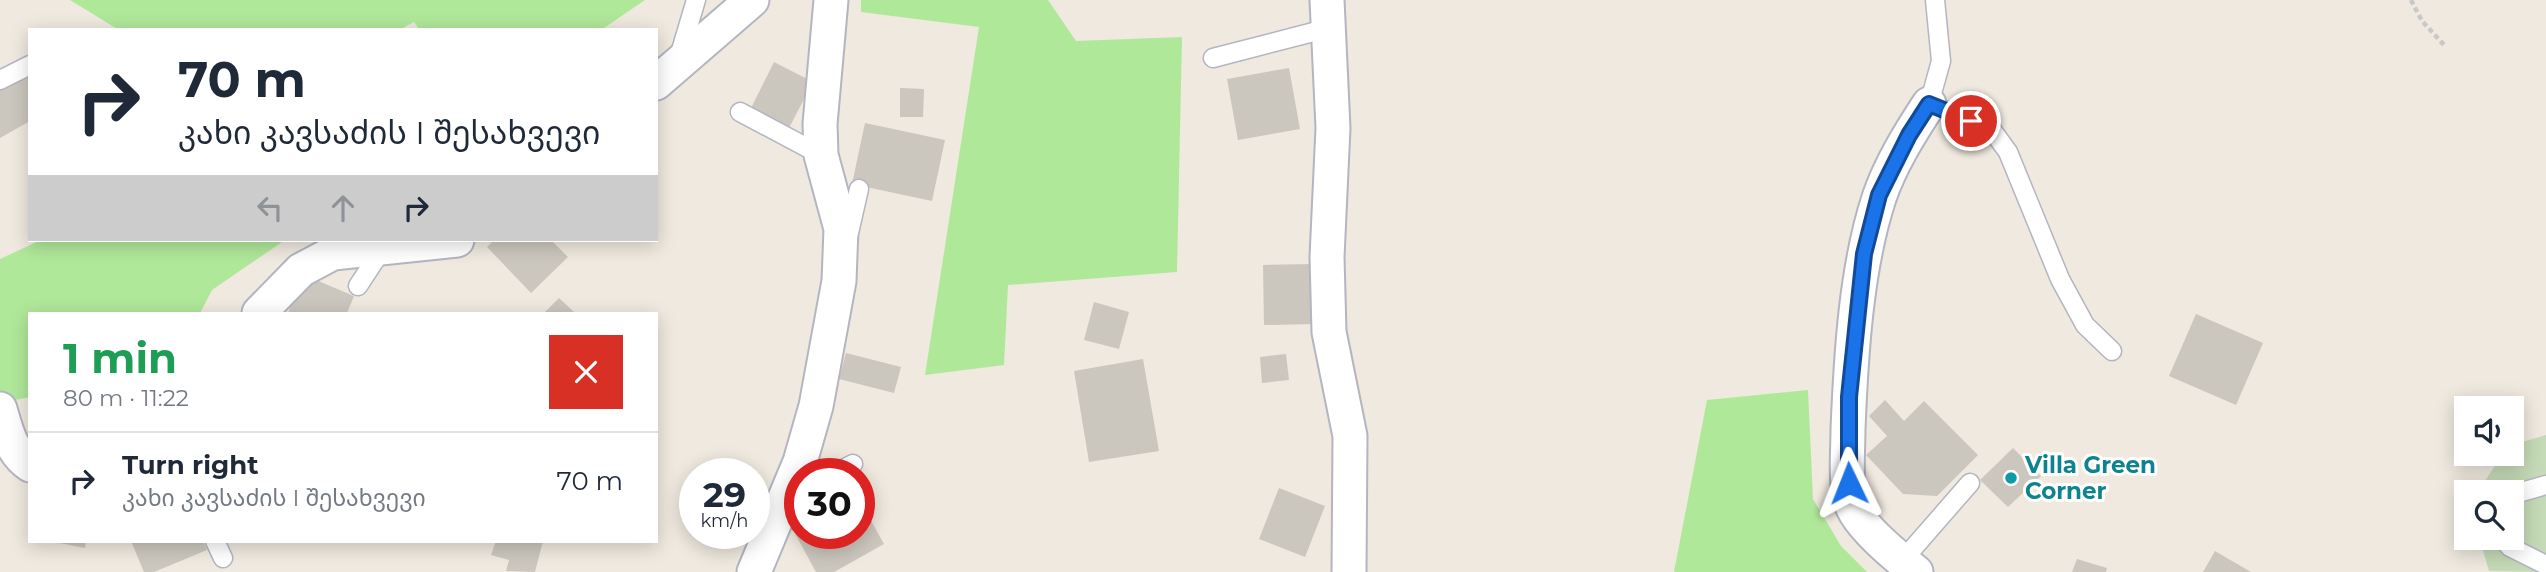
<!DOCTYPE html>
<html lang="en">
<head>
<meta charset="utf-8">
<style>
  body { margin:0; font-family:Montserrat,"Noto Sans Georgian",sans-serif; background:#f2f2f3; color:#1f2937; height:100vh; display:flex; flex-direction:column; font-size:26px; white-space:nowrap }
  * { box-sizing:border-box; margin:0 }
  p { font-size:23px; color:#747a83 }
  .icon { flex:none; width:38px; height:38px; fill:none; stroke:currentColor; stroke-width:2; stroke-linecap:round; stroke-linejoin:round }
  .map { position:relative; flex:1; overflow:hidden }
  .details { position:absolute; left:28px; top:312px; width:630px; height:231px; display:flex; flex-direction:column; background:#fff; border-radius:0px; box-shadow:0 4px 18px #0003 }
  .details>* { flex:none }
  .guide { position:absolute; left:28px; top:28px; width:630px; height:214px; border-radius:0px; box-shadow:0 4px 18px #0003; background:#fff; color:#1f2937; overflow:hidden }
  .buttons { position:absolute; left:2454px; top:396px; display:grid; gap:14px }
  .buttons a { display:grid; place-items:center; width:70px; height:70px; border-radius:0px; background:#fff; box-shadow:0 4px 18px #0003; font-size:35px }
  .speed { position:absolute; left:679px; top:458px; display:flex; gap:14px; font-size:35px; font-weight:700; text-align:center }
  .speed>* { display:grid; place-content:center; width:91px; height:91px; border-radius:50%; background:#fff; box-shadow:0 4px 18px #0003; line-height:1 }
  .speed small { font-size:18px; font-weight:400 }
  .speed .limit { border:10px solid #d22; background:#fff; color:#111 }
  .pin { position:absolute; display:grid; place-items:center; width:60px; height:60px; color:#fff; margin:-30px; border:4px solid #fff; border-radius:50%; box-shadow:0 2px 7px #0007 }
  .me { position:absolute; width:77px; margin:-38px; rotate:358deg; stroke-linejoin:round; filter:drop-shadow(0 0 5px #0008) }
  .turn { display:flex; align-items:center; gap:24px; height:147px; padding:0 35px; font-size:32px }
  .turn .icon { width:91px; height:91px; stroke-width:2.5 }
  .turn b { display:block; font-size:49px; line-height:60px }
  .lanes { display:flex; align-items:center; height:66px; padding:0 35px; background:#0003; justify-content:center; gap:35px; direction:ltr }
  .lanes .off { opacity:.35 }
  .round { display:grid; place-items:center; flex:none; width:74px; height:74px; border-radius:0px; background:#f2f2f3 }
  .overview { display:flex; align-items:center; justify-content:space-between; height:119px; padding:0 35px }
  h1 { font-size:42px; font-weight:700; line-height:52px; color:#1e9e55 }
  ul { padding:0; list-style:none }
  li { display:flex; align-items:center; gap:21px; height:98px; padding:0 35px; border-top:2px solid #e0e1e3 }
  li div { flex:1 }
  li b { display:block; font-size:26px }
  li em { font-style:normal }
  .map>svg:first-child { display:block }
</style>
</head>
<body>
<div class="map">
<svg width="2546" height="572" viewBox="0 0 2546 572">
  <rect width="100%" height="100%" fill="#efe9df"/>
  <path fill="#b0e89a" d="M70,0H645L601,30H420L414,22L399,30H119Z
    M861,0H1048L1076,41L1182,37L1177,272L1008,285L1004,365L925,375L979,27L861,12Z
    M41,240H285L212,290L200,313H30V397L0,403V259Z
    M1808,390L1813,499L1841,546L1867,572H1674L1707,400Z"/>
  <path fill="#c5dab6" d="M2546,435V572L2489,571L2479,537H2511V492H2478L2503,453H2511V445Z"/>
  <path fill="#cbc7be" d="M774,62L813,82L789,128L751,108Z
    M1289,68L1300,129L1238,140L1227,79Z
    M30,73V121L0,138V83Z
    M900,88L924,89L923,117H900Z
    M865,123L945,140L932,201L852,184Z
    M494,240H551L568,257L531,293L487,247Z
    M1314,264L1315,324L1264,325L1263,265Z
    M304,275L354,296L347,313H288Z
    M559,298L575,313H544Z
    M1094,302L1129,312L1119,349L1084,340Z
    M2196,314L2263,343L2236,405L2169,376Z
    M846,353L901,367L894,393L839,379Z
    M1286,354L1289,380L1262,383L1260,357Z
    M1143,359L1159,451L1089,462L1074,371Z
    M1885,400L1904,421L1924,401L1978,455L1937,496L1903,494L1866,455L1887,436L1869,416Z
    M2013,448L2041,476L2008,507L1980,480Z
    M1279,488L1325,506L1305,557L1259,539Z
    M859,499L884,544L834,572H816L787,519L800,511V534H859Z
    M49,541H86L85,548Z
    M131,541H203L207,550L154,572H144Z
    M496,541H543L535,572L506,571L509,560L491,555Z
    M2215,551L2251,572H2203Z
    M2077,559L2107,568L2106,572H2072Z"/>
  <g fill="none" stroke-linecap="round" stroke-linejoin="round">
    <g stroke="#b3b5c1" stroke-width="21">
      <path id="lane" d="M1935,0L1941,61L1929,104L1992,130L2008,152L2060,279L2085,325L2112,351
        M679,57L696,0
        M1213,58L1329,28
        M0,80L30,65
        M740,112L821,155
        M849,233L859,189
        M358,286L383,248
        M834,474L853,464
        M2511,495L2546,485
        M2501,537L2510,547L2546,565
        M215,541L223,558
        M1902,561L1970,483"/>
    </g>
    <g stroke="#b3b5c1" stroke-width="37">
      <path id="street" d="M1327,0L1333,128L1327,257L1329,332L1350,436L1349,572
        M656,83L752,0
        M259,313L301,270L333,253L457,240
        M0,409C6,430 11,452 30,465
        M754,572L800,462L816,406L839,281L841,229L821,155L820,124L831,0
        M1916,572C1898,558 1857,525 1851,503C1845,480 1848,452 1848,429C1851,355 1856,268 1879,198C1890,165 1910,133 1929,104"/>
    </g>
    <path stroke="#c8c8c8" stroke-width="4.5" stroke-dasharray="5 3.5" stroke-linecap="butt" d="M2411,0L2422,21L2444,45"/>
    <use href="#lane" stroke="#fff" stroke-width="18"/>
    <use href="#street" stroke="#fff" stroke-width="33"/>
  </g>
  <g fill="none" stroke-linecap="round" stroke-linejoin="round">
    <g stroke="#114b97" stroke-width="18">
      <path id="route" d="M1849,483V397L1864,254L1879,195L1909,135L1929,104L1971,121"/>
    </g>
    <use href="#route" stroke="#1a73e8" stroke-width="12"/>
  </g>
  <circle fill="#0f9aa8" stroke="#fff" stroke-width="2.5" cx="2011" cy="478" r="7"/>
  <g text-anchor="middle" stroke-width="6" stroke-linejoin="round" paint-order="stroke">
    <g font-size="23" font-weight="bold" fill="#0d838f" stroke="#fff" text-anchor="start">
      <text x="2025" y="473">Villa Green<tspan x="2025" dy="26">Corner</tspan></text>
    </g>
  </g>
</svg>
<div class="buttons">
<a><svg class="icon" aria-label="sound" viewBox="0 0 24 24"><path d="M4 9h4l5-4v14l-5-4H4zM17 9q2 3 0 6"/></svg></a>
<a><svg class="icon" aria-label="search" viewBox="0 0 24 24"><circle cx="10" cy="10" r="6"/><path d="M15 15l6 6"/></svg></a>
</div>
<div class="speed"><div>29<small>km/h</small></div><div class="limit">30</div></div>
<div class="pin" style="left:1971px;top:121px;background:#d93025"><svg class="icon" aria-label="arrive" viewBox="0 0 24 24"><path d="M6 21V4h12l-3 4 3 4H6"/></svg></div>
<svg class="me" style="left:1849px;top:483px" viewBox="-20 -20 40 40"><path d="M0-17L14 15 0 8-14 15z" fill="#1a73e8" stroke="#fff" stroke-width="4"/></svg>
<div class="guide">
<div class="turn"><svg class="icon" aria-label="right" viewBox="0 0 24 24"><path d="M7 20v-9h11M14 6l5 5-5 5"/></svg><div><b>70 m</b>კახი კავსაძის I შესახვევი</div></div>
<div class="lanes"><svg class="icon off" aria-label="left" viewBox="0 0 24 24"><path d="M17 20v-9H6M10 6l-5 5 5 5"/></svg><svg class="icon off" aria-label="ahead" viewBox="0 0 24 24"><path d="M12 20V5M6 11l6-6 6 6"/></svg><svg class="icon" aria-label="right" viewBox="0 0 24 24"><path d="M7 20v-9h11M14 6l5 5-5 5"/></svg></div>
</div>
<section class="details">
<div class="overview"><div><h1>1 min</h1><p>80 m · 11:22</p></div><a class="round" style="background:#d93025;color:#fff"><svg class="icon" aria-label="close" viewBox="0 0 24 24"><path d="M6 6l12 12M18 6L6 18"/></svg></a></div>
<ul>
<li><svg class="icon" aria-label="right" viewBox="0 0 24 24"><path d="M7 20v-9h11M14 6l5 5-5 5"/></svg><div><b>Turn right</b><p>კახი კავსაძის I შესახვევი</p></div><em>70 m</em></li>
</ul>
</section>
</div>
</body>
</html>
